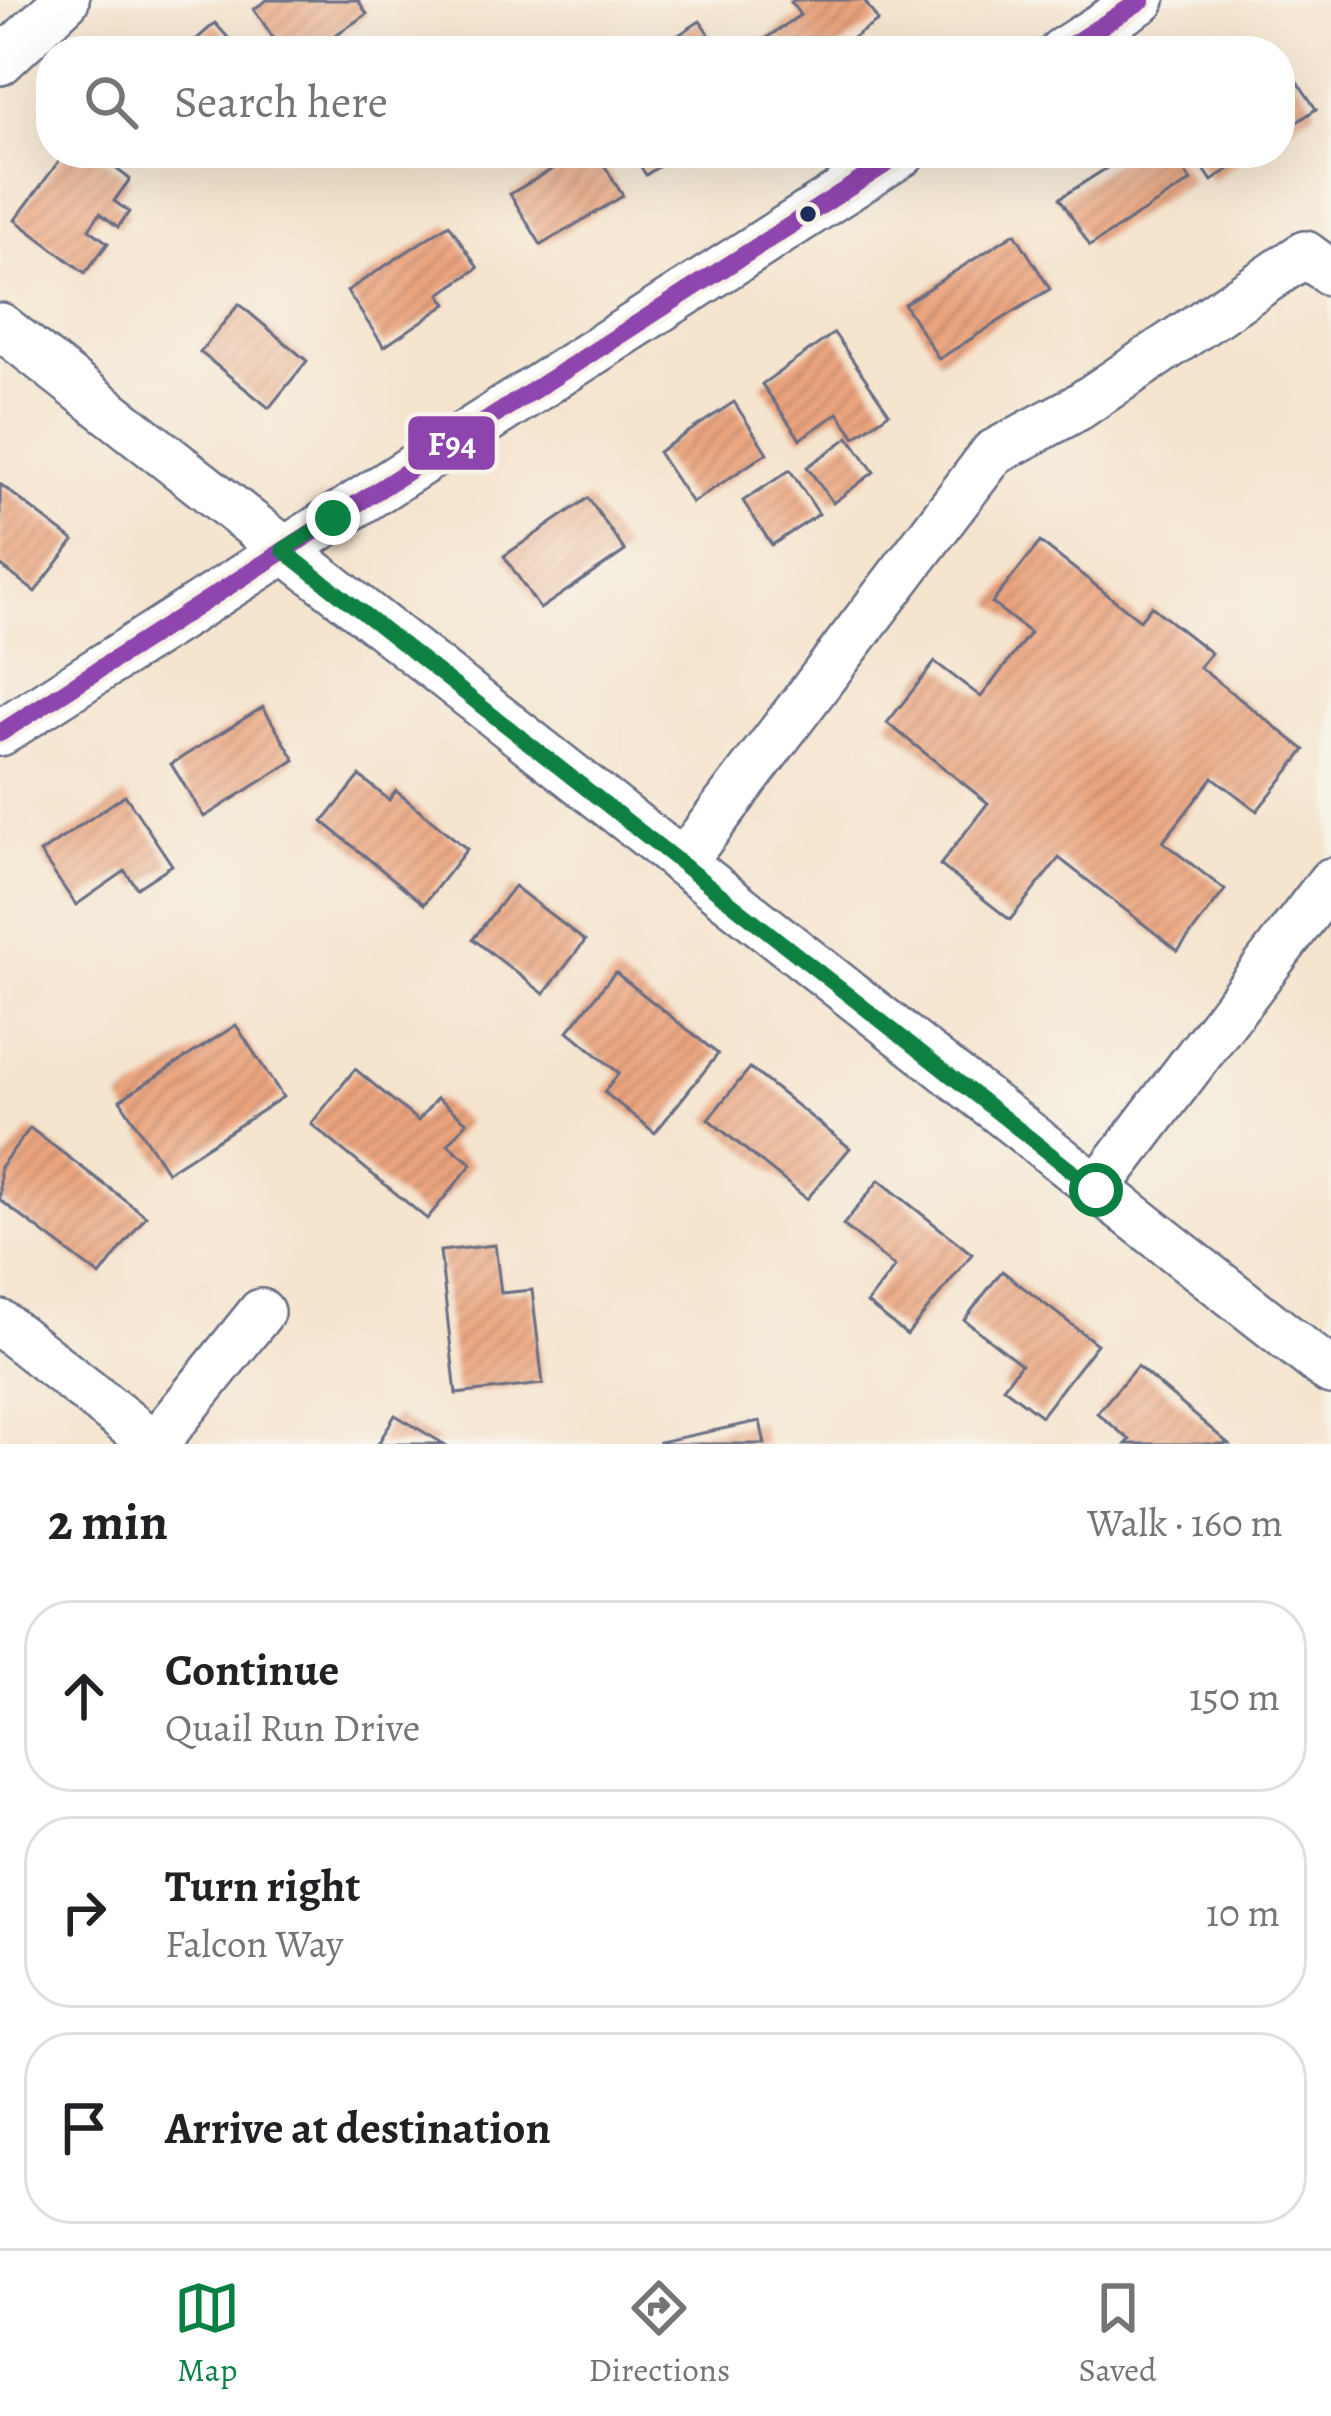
<!DOCTYPE html>
<html lang="en">
<head>
<meta charset="utf-8">
<style>
  :root { --surface:#fff; --page:#f2f2f2; --text:#202124; --muted:#757577; --line:#e0e0e0; --accent:#0b8043 }
  body { margin:0; font-family:Alegreya,serif; background:var(--page); color:var(--text) }
  .stop { position:absolute; width:36px; height:36px; margin:-27px; border:9px solid #0b8043; border-radius:50%; background:#fff }
  .stop.end { background:#0b8043; border-color:#fff; box-shadow:0 3px 12px #0008 }
  .list { margin:0; padding:0; list-style:none }
  h2 { display:flex; justify-content:space-between; align-items:center; height:156px; margin:0; padding:0 48px; font-size:51px }
  h2 small { font-size:39px; font-weight:400; color:var(--muted) }
  .list li { display:grid; grid-template-columns:78px 1fr auto; gap:36px; align-items:center; box-sizing:border-box; height:192px; margin:0 24px 24px; padding:0 24px; border:3px solid var(--line); border-radius:48px }
  .list b { display:block; font-size:45px; white-space:nowrap }
  .list p { margin:0; font-size:39px; white-space:nowrap; color:var(--muted) }
  .list em { font-size:39px; font-style:normal; color:var(--muted) }
  .icon { flex:none; width:66px; height:66px; fill:none; stroke:currentColor; stroke-width:2; stroke-linecap:round; stroke-linejoin:round }
  .map { position:relative; flex:none; width:1331px; height:1444px; overflow:hidden }
  .search { position:absolute; background:var(--surface); box-shadow:0 12px 48px #0002; left:36px; right:36px; top:36px; height:132px; display:flex; align-items:center; gap:30px; box-sizing:border-box; padding:0 42px; border-radius:48px; color:var(--muted); font-size:45px }
  .sheet { height:804px; background:var(--surface) }
  nav { display:flex; justify-content:space-around; align-items:center; box-sizing:border-box; height:168px; border-top:3px solid var(--line); background:var(--surface); font-size:33px; color:var(--muted) }
  nav a { display:grid; justify-items:center; gap:6px }
  nav .on { color:var(--accent) }
  .map>svg:first-child { display:block }
  .building { fill:url(#building-hatch) }
  .lines { fill:none; stroke-linecap:round; stroke-linejoin:round }
  .minor-casing { stroke:#676e85; stroke-width:50 }
  .minor { stroke:#fff; stroke-width:45 }
  .bus-1-casing { stroke:#f7f3e8; stroke-width:27 }
  .bus-1 { stroke:#8e44ad; stroke-width:18 }
  .route { stroke:#0b8043; stroke-width:15 }
  .bus-dot { fill:#1b2f5e; stroke:#f7f3e8; stroke-width:4.5 }
  .line-badge { stroke:#f7f3e8; stroke-width:4.5 }
  .badge-label { font-size:33px; text-anchor:middle; font-weight:bold; fill:#fff }
</style>
</head>
<body>
<div class="map">
<svg width="1331" height="1444" viewBox="0 0 1331 1444">
  <defs>
    <pattern id="building-hatch" width="6" height="6" patternUnits="userSpaceOnUse" patternTransform="scale(3)"><rect width="6" height="6" fill="#eca47d"/><path d="M-1 1l2-2M0 6l6-6M5 7l2-2" fill="none" stroke="#be866a"/></pattern>
  </defs>
  <rect width="100%" height="100%" fill="#f7f3e8"/>
  <filter id="ink" filterUnits="userSpaceOnUse"><feTurbulence type="fractalNoise" baseFrequency=".00833" numOctaves="2"/><feDisplacementMap in="SourceGraphic" scale="24" xChannelSelector="R" yChannelSelector="G"/><feConvolveMatrix kernelMatrix="1 2 1 2 8 2 1 2 1" color-interpolation-filters="sRGB"/></filter>
  <filter id="wash" filterUnits="userSpaceOnUse"><feTurbulence type="fractalNoise" baseFrequency=".004" numOctaves="4" result="noise"/><feDisplacementMap in="SourceGraphic" scale="48" xChannelSelector="R" yChannelSelector="G"/><feGaussianBlur stdDeviation="2.7" result="paint"/><feColorMatrix in="noise" values="0 0 0 0 0 0 0 0 0 0 0 0 0 0 0 0 0 1.4 0 .05"/><feComposite in="paint" operator="in"/></filter>
  <g filter="url(#wash)">
    <rect width="100%" height="100%" fill="#f5e4ce"/>
    <g id="blocks">
      <g class="building">
        <polygon points="267,0 358,0 367,14 311,51 282,51 254,9"/>
        <polygon points="795,0 864,0 878,21 833,51 769,51 762,41 800,15 791,2"/>
        <polygon points="700,21 720,51 654,51"/>
        <polygon points="215,23 240,51 183,51"/>
        <polygon points="1280,56 1316,109 1280,134"/>
        <polygon points="65,153 95,153 130,179 114,201 129,212 118,227 100,213 89,229 108,243 85,273 15,220"/>
        <polygon points="580,153 597,153 623,196 541,245 510,194"/>
        <polygon points="632,153 679,153 646,175"/>
        <polygon points="1130,153 1173,153 1191,181 1090,246 1060,198"/>
        <polygon points="1193,153 1252,153 1212,181"/>
        <polygon points="449,224 478,268 440,294 447,304 384,347 347,291"/>
        <polygon points="1015,233 1050,289 939,359 904,304"/>
        <polygon points="239,304 307,361 269,408 200,352"/>
        <polygon points="834,333 889,413 855,437 838,413 800,439 762,384"/>
        <polygon points="734,402 767,453 692,503 658,452"/>
        <polygon points="849,437 874,472 833,503 807,467"/>
        <polygon points="790,470 819,514 772,545 743,501"/>
        <polygon points="0,484 74,541 35,592 0,565"/>
        <polygon points="588,498 625,551 540,609 504,556"/>
        <polygon points="1040,542 1140,620 1151,606 1211,653 1199,667 1305,750 1257,811 1213,777 1163,842 1225,890 1178,951 1059,858 1010,920 940,865 988,803 887,723 935,662 981,697 1030,633 992,603"/>
        <polygon points="263,707 295,760 204,817 171,764"/>
        <polygon points="360,776 389,800 396,791 467,849 424,904 323,822"/>
        <polygon points="125,795 172,865 137,888 125,871 76,905 40,853"/>
        <polygon points="514,886 585,941 544,994 473,939"/>
        <polygon points="615,972 718,1054 655,1133 604,1092 619,1073 568,1031"/>
        <polygon points="236,1025 283,1097 167,1172 120,1100"/>
        <polygon points="750,1068 850,1148 807,1199 708,1119"/>
        <polygon points="355,1069 418,1121 437,1098 467,1122 448,1145 472,1164 427,1219 311,1124"/>
        <polygon points="30,1128 146,1216 100,1276 0,1200 0,1167"/>
        <polygon points="879,1180 972,1254 907,1335 867,1303 895,1267 843,1225"/>
        <polygon points="495,1245 501,1293 532,1290 543,1384 456,1394 440,1251"/>
        <polygon points="1002,1271 1097,1344 1041,1416 1003,1387 1021,1364 964,1320"/>
        <polygon points="1137,1366 1229,1444 1126,1444 1130,1440 1097,1413"/>
        <polygon points="395,1415 444,1444 378,1444"/>
        <polygon points="760,1421 765,1444 660,1444 659,1442"/>
      </g>
    </g>
  </g>
  <g filter="url(#ink)">
    <use href="#blocks" fill-opacity="0" stroke="#676e85" stroke-width="3"/>
    <g class="lines">
      <defs>
        <g id="minor">
          <polyline points="1062,51 1142,0"/>
          <polyline points="0,62 66,0"/>
          <polyline points="0,326 1331,1372"/>
          <polyline points="0,733 903,153"/>
          <polyline points="682,863 993,453 1077,408 1305,254 1331,273"/>
          <polyline points="1096,1190 1331,881"/>
          <polyline points="0,1323 154,1444"/>
          <polyline points="155,1444 261,1312"/>
        </g>
      </defs>
      <use href="#minor" class="minor-casing"/>
      <use href="#minor" class="minor"/>
      <defs>
        <g id="bus-1">
          <polyline points="1062,51 1142,0"/>
          <polyline points="0,733 903,153"/>
        </g>
      </defs>
      <use href="#bus-1" class="bus-1-casing"/>
      <use href="#bus-1" class="bus-1"/>
    </g>
  </g>
  <g class="lines" filter="url(#ink)">
    <polyline class="route" points="333,518 283,550 1096,1190"/>
  </g>
  <circle class="bus-dot" cx="808" cy="214" r="10"/>
  <rect class="line-badge" x="406" y="414" width="91" height="58" rx="12" fill="#8e44ad"/>
  <g class="badge-label">
    <text x="452" y="455">F94</text>
  </g>
</svg>
<div class="stop" style="left:1096px;top:1190px"></div>
<div class="stop end" style="left:333px;top:518px"></div>
<div class="search"><svg class="icon" aria-label="search" viewBox="0 0 24 24"><circle cx="10" cy="10" r="6"/><path d="M15 15l6 6"/></svg>Search here</div>
</div>
<section class="sheet">
<h2>2 min<small>Walk · 160 m</small></h2>
<ul class="list">
<li><svg class="icon" aria-label="ahead" viewBox="0 0 24 24"><path d="M12 20V5M6 11l6-6 6 6"/></svg><div><b>Continue</b><p>Quail Run Drive</p></div><em>150 m</em></li>
<li><svg class="icon" aria-label="right" viewBox="0 0 24 24"><path d="M7 20v-9h11M14 6l5 5-5 5"/></svg><div><b>Turn right</b><p>Falcon Way</p></div><em>10 m</em></li>
<li><svg class="icon" aria-label="arrive" viewBox="0 0 24 24"><path d="M6 21V4h12l-3 4 3 4H6"/></svg><div><b>Arrive at destination</b></div></li>
</ul>
</section>
<nav>
<a class="on"><svg class="icon" aria-label="map" viewBox="0 0 24 24"><path d="M3 6l6-2 6 2 6-2v14l-6 2-6-2-6 2zM9 4v14M15 6v14"/></svg>Map</a>
<a><svg class="icon" aria-label="directions" viewBox="0 0 24 24"><path d="M12 3l9 9-9 9-9-9zM9 14v-3h6M13 9l2 2-2 2"/></svg>Directions</a>
<a><svg class="icon" aria-label="saved" viewBox="0 0 24 24"><path d="M7 4h10v16l-5-4-5 4z"/></svg>Saved</a>
</nav>
</body>
</html>
